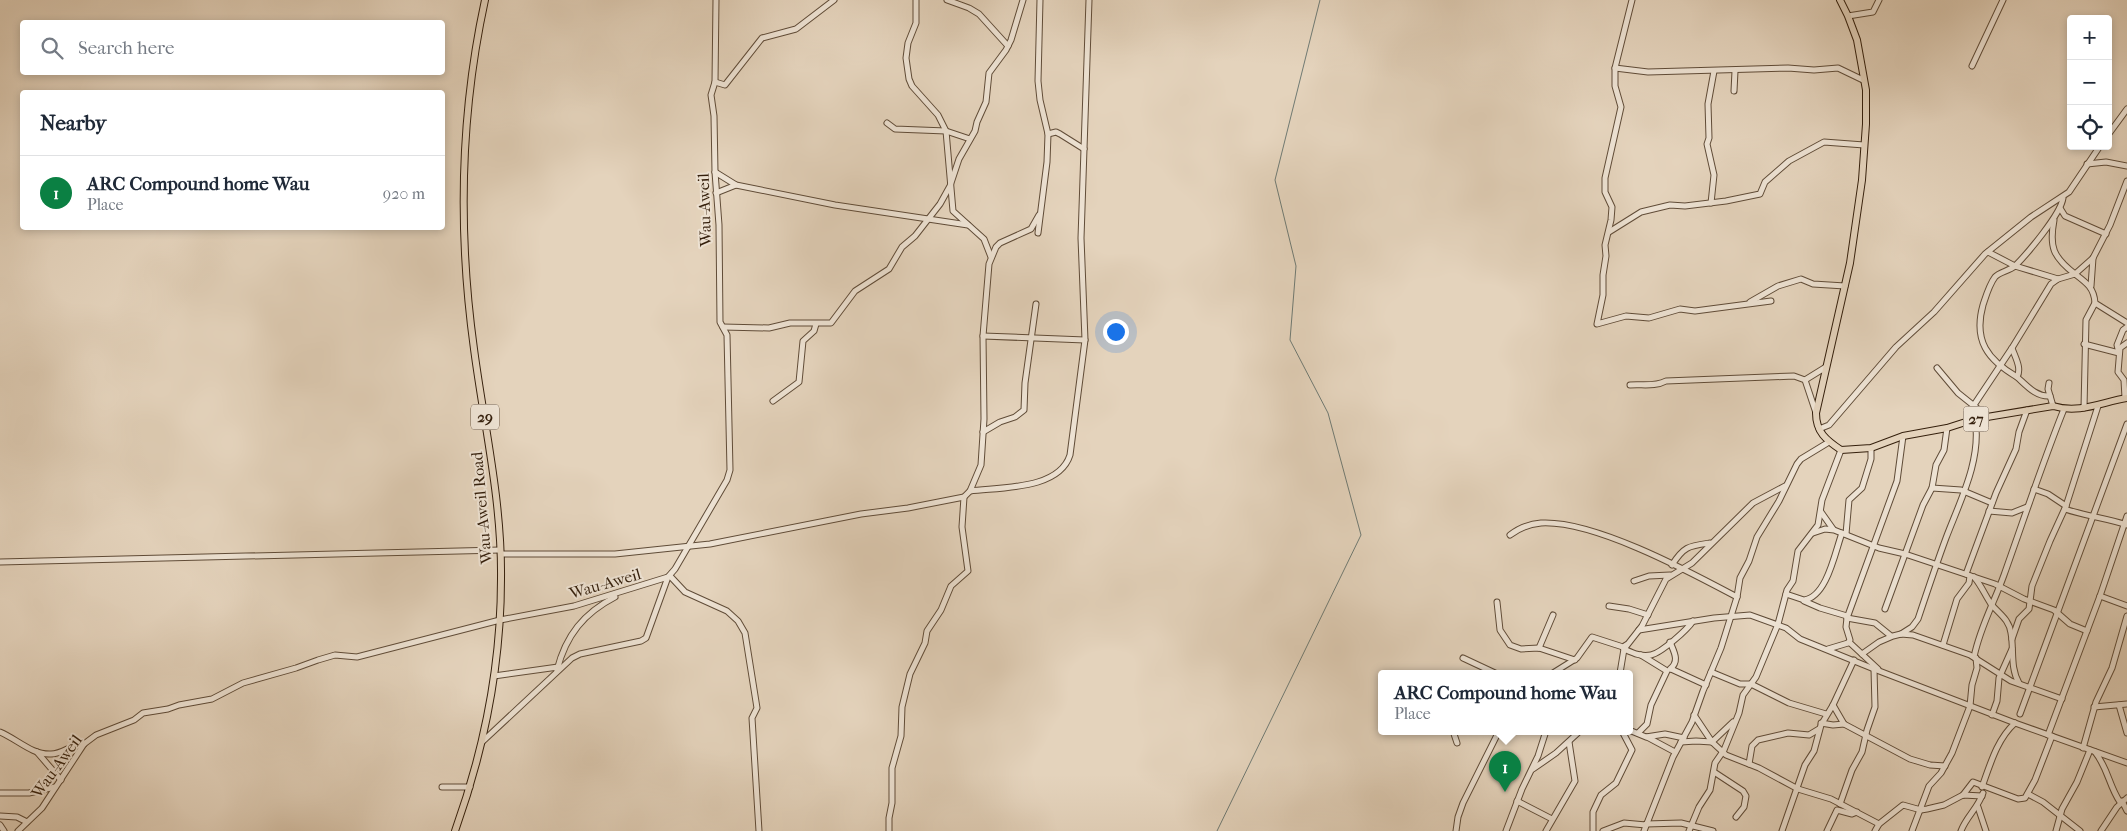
<!DOCTYPE html>
<html lang="en">
<head>
<meta charset="utf-8">
<style>
  :root { --surface:#fff; --page:#f2f2f3; --text:#1f2937; --muted:#747a83; --line:#e0e1e3; --accent:#0b8043 }
  body { margin:0; font-family:"IM FELL French Canon",serif; background:var(--page); color:var(--text) }
  .controls { position:absolute; right:15px; top:15px; display:grid; overflow:hidden; border-radius:5px; box-shadow:0 2px 8px #0003 }
  .controls button { width:45px; height:45px; display:grid; place-items:center; padding:0; border:0; border-bottom:1px solid var(--line); background:var(--surface); color:var(--text); font:25px sans-serif }
  .you { position:absolute; left:1115px; top:331px; width:18px; height:18px; margin:-12px; border:4px solid #fff; border-radius:50%; background:#1a73e8; box-shadow:0 0 0 8px #1a73e833 }
  .badge { display:grid; place-items:center; width:32px; height:32px; border-radius:50%; background:var(--accent); color:#fff; font-size:16px; font-weight:700 }
  .pin { position:absolute; translate:-50% -41px; filter:drop-shadow(0 1px 2px #0008) }
  .pin::after { content:''; position:absolute; top:26px; width:18px; height:15px; background:inherit; clip-path:polygon(0 0,100% 0,50% 100%) }
  .popup { position:absolute; left:1378px; top:670px; width:255px; height:65px; box-sizing:border-box; display:grid; place-content:center; border-radius:5px; background:var(--surface); filter:drop-shadow(0 1px 4px #0005); font-size:16px; white-space:nowrap; color:var(--muted) }
  .popup b { font-size:19px; color:var(--text) }
  .popup::after { content:''; position:absolute; left:50%; top:100%; margin-left:-10px; border:10px solid transparent; border-top-color:var(--surface) }
  .list { margin:0; padding:0; list-style:none }
  h2 { display:flex; justify-content:space-between; align-items:center; height:65px; margin:0; padding:0 20px; font-size:21px }
  h2 small { font-size:16px; font-weight:400; color:var(--muted) }
  .list li { display:grid; grid-template-columns:32px 1fr auto; gap:15px; align-items:center; box-sizing:border-box; height:75px; padding:0 20px; border-top:1px solid var(--line) }
  .list b { display:block; font-size:19px; white-space:nowrap }
  .list p { margin:0; font-size:16px; white-space:nowrap; color:var(--muted) }
  .list em { font-size:16px; font-style:normal; color:var(--muted) }
  .icon { flex:none; width:28px; height:28px; fill:none; stroke:currentColor; stroke-width:2; stroke-linecap:round; stroke-linejoin:round }
  .map { position:relative; flex:none; width:2127px; height:831px; overflow:hidden }
  .search { position:absolute; background:var(--surface); box-shadow:0 2px 8px #0003; left:20px; top:20px; width:425px; height:55px; display:flex; align-items:center; gap:12px; box-sizing:border-box; padding:0 18px; border-radius:5px; color:var(--muted); font-size:19px }
  .panel { position:absolute; background:var(--surface); box-shadow:0 2px 8px #0003; left:20px; top:90px; width:425px; height:140px; border-radius:5px }
  .map>svg:first-child { display:block }
  .lines { fill:none; stroke-linecap:round; stroke-linejoin:round }
  .stream { stroke:#6f7a73; stroke-width:1 }
  .minor-casing { stroke:#604c38; stroke-width:7 }
  .major-casing { stroke:#341f0c; stroke-width:8 }
  .minor { stroke:#ede2d3; stroke-width:5 }
  .major { stroke:#e4d3bc; stroke-width:6 }
  .labels { text-anchor:middle; stroke-width:4; stroke-linejoin:round; paint-order:stroke }
  .shield { fill:#ede2d3; stroke:#6c5a48; stroke-width:1 }
  .shield-label { font-size:15px; font-weight:bold; fill:#341f0c }
  .street-label { font-size:16px; fill:#341f0c; stroke:#ede2d3 }
</style>
</head>
<body>
<div class="map">
<svg width="2127" height="831" viewBox="0 0 2127 831">
  <rect width="100%" height="100%" fill="#e4d3bc"/>
  <filter id="stains"><feTurbulence type="fractalNoise" baseFrequency=".004" numOctaves="4"/><feColorMatrix values="0 0 0 0 .2 0 0 0 0 .09 0 0 0 0 .02 0 0 0 .5 -.17"/></filter>
  <radialGradient id="worn" r=".72"><stop offset=".6" stop-color="#630" stop-opacity="0"/><stop offset="1" stop-color="#630" stop-opacity=".3"/></radialGradient>
  <g class="lines">
    <polyline class="stream" points="1217,831 1361,535 1328,413 1290,340 1296,266 1275,180 1320,0"/>
    <defs>
      <g id="minor">
        <polyline points="916,0 916,23 908,43 906,58 909,79 912,86 938,115 946,131 953,211 984,239 991,257"/>
        <polyline points="947,0 969,8 979,14 1008,46"/>
        <polyline points="1632,0 1615,68 1615,86 1621,107 1605,178 1605,192 1612,207 1611,220 1605,245 1606,256 1603,275 1603,295 1597,324 1626,316 1649,318 1680,309 1695,311 1771,301"/>
        <polyline points="1848,16 1873,12 1879,0"/>
        <polyline points="1972,66 2003,0"/>
        <polyline points="1615,68 1648,72 1788,68 1814,70 1838,68 1863,80"/>
        <polyline points="715,82 725,85 762,38 796,29 834,0"/>
        <polyline points="1734,91 1735,71"/>
        <polyline points="887,123 895,129 946,131 970,139"/>
        <polyline points="1048,134 1056,132 1060,134 1084,149"/>
        <polyline points="2108,135 2127,109"/>
        <polyline points="2087,164 2106,162 2127,166"/>
        <polyline points="715,172 736,185 835,205 968,225"/>
        <polyline points="716,193 736,185"/>
        <polyline points="1711,203 1714,175 1707,144 1709,138 1708,104 1714,71"/>
        <polyline points="2060,208 2065,216 2106,234"/>
        <path d="M2054,220C2049,247 2053,257 2075,274L2093,258L2110,225L2127,181"/>
        <polyline points="1609,232 1641,212 1670,205 1685,206 1726,201 1760,194 1765,182 1789,161 1824,142 1864,145"/>
        <polyline points="1038,233 1047,162 1048,134 1040,100 1038,81 1040,0"/>
        <path d="M2058,279L2075,274C2087,283 2094,288 2095,303L2127,323"/>
        <polyline points="2091,286 2093,258"/>
        <polyline points="1750,302 1778,286 1801,279 1813,284 1845,286"/>
        <polyline points="723,327 769,328 790,323 831,323 855,291 889,269 902,247 915,236 940,204 950,186 959,159 975,131 977,122 986,102 989,73 1006,50 1011,40 1023,0"/>
        <polyline points="983,336 1085,340"/>
        <polyline points="2084,344 2119,353 2117,345 2123,330 2127,327"/>
        <path d="M2012,348C2015,357 2022,368 2017,377C2027,386 2036,397 2050,396"/>
        <polyline points="1937,368 1958,393 1988,417"/>
        <path d="M2017,377C1988,360 1973,341 1983,305C1986,296 1989,285 1995,277C1999,272 2009,271 2015,266C2027,254 2061,214 2063,198"/>
        <polyline points="1805,380 1826,367"/>
        <polyline points="2049,383 2048,389 2053,406"/>
        <path d="M1630,385C1642,384 1655,387 1666,381L1794,376L1805,380L1816,413"/>
        <polyline points="2125,398 2124,380 2118,372 2120,348 2127,343"/>
        <polyline points="773,401 799,382 803,341 814,331 816,324"/>
        <polyline points="1974,405 2012,348 2051,284 2058,279 2015,266 1988,252"/>
        <polyline points="2084,408 2086,320 2095,303"/>
        <polyline points="1819,429 1829,425 1896,347 1934,312 1985,254 2031,217 2069,192 2100,146"/>
        <polyline points="983,432 1000,422 1015,417 1024,410 1025,383 1036,304"/>
        <polyline points="1932,488 1961,490 1992,503"/>
        <polyline points="2034,489 2048,494 2066,506"/>
        <polyline points="970,491 981,465 984,419 983,336 989,264 996,247 1000,243 1031,229 1039,215"/>
        <path d="M2065,509C2085,516 2106,518 2127,525"/>
        <polyline points="1989,511 2012,513 2027,507"/>
        <polyline points="1821,512 1833,529"/>
        <polyline points="1813,533 1825,529 1834,530 1879,548 1905,554 1995,584 2024,599 2054,610 2070,624 2087,631"/>
        <polyline points="1846,534 1849,500 1862,488 1871,459 1871,448"/>
        <path d="M1510,535C1519,528 1530,524 1541,523C1594,520 1690,572 1737,597"/>
        <path d="M501,554H615L710,544L861,514L908,508L964,497L970,491C1001,487 1059,490 1070,455L1085,340L1081,238L1089,0"/>
        <polyline points="0,562 500,550"/>
        <path d="M1672,565C1684,546 1689,546 1710,543"/>
        <polyline points="1966,574 1996,493 2016,449 2019,432 2027,410"/>
        <polyline points="670,576 685,592 727,611 738,621 745,633 757,708 752,718 759,831"/>
        <path d="M1974,577C1981,585 1985,595 1991,604C1999,614 2009,619 2011,633C2014,649 2010,668 2019,683"/>
        <polyline points="1634,581 1649,576 1670,575"/>
        <path d="M1786,594L1804,600C1827,597 1835,552 1842,533"/>
        <polyline points="2100,596 2127,606"/>
        <polyline points="1804,601 1820,608 1847,616"/>
        <polyline points="1497,602 1500,630 1510,645 1521,649 1539,648 1575,660"/>
        <polyline points="1609,606 1629,609 1648,615"/>
        <polyline points="1885,609 1923,505 1932,488 1936,465 1944,450 1947,428"/>
        <polyline points="1847,618 1875,623 1891,636"/>
        <polyline points="1639,630 1714,618 1750,615 1786,628 1800,639 1874,669 2015,723 2127,763"/>
        <path d="M1901,634L1912,627L1918,619C1927,592 1936,565 1946,538C1960,501 1982,459 1975,419"/>
        <polyline points="2012,639 2019,619 2029,609 2032,586 2050,541 2066,506 2098,406"/>
        <polyline points="1849,642 1878,669"/>
        <polyline points="1943,645 1957,599 1969,583 1970,576"/>
        <polyline points="1539,648 1553,615"/>
        <path d="M1624,649C1633,653 1641,657 1651,655C1661,653 1687,630 1693,621"/>
        <polyline points="1828,649 1848,643 1850,640 1846,627 1847,618 1897,481 1903,436"/>
        <polyline points="1862,654 1879,642 1893,636 1901,634 1913,635 1970,655 2011,681 2062,699"/>
        <path d="M1974,657C1980,627 1994,603 2004,575C2024,519 2042,464 2064,409"/>
        <polyline points="1463,658 1495,673"/>
        <path d="M1670,669C1680,661 1674,652 1670,642"/>
        <polyline points="1671,669 1706,685"/>
        <path d="M557,670C566,635 584,613 615,597"/>
        <polyline points="1711,672 1740,684 1751,684 1789,703 1826,714"/>
        <polyline points="1553,673 1577,658 1592,637 1623,647 1626,645"/>
        <polyline points="1620,673 1624,649 1642,626 1666,579 1692,563 1753,503 1785,486"/>
        <polyline points="494,676 558,667"/>
        <polyline points="1833,705 1844,724 1910,759 1930,765 1945,766"/>
        <polyline points="2119,705 2127,733"/>
        <polyline points="2094,707 2127,704"/>
        <polyline points="2020,714 2127,424"/>
        <polyline points="1694,715 1712,742 1733,722"/>
        <polyline points="1992,715 1997,701 1999,678 2012,649"/>
        <polyline points="1821,723 1833,725 1844,724"/>
        <polyline points="1629,730 1646,737 1665,734 1684,738"/>
        <polyline points="1453,731 1457,743"/>
        <path d="M0,732C17,739 32,755 51,754C63,754 71,744 84,744"/>
        <polyline points="1638,733 1647,724 1651,705 1667,671 1641,655"/>
        <polyline points="2048,735 2100,596 2127,516"/>
        <polyline points="1647,737 1675,752"/>
        <polyline points="482,742 572,658 580,654 641,641 646,638 668,577"/>
        <polyline points="1681,742 1696,741 1712,742 1726,755 1759,768 1798,789 1831,799 1879,824"/>
        <polyline points="2083,748 2096,702 2112,668 2127,616"/>
        <polyline points="37,752 61,780"/>
        <path d="M2095,752C2108,768 2109,786 2120,802"/>
        <polyline points="1749,764 1752,746 1758,740 1788,733 1809,735 1819,729"/>
        <polyline points="1533,769 1556,753 1580,731"/>
        <polyline points="1714,772 1743,791 1746,796 1744,807 1736,817"/>
        <polyline points="442,787 470,787"/>
        <path d="M1982,787C1990,765 1997,739 2015,723"/>
        <polyline points="0,793 29,793 55,787"/>
        <polyline points="2028,794 2043,802 2080,831"/>
        <polyline points="1963,795 1973,782 2018,799 2025,798 2035,780 2052,736"/>
        <polyline points="1517,801 1552,819"/>
        <polyline points="2122,801 2127,811"/>
        <polyline points="1840,804 1852,770 1862,752 1867,730 1875,707 1874,669"/>
        <polyline points="1978,807 1986,831"/>
        <polyline points="0,816 17,817 27,822"/>
        <polyline points="1646,824 1681,823 1713,831"/>
        <polyline points="0,825 4,831"/>
        <polyline points="18,831 42,808 84,744 96,735 134,720 143,713 168,709 179,705 212,699 243,683 296,668 318,660 335,655 357,657 500,620 574,606 668,577 675,569 727,480 730,470 727,335 720,322 719,225 715,172 714,116 711,95 715,82 716,0"/>
        <polyline points="889,831 889,818 892,803 892,768 901,736 902,707 910,674 925,643 927,631 941,610 951,586 968,571 962,527 964,497"/>
        <polyline points="1456,831 1458,817 1463,803 1499,731"/>
        <polyline points="1506,831 1522,789 1538,756 1546,731"/>
        <polyline points="1546,831 1575,781 1569,742"/>
        <polyline points="1593,831 1593,812 1601,795 1616,783 1632,750 1622,731"/>
        <polyline points="1603,831 1624,823 1646,825"/>
        <polyline points="1644,831 1673,757 1692,722 1703,691 1721,648 1737,597 1740,578 1749,561 1757,537 1779,501 1797,464 1801,459 1829,442"/>
        <polyline points="1689,831 1699,807 1710,790 1715,763 1724,750 1739,713 1743,695 1756,677 1778,624 1787,590 1793,581 1798,551 1818,525 1822,500 1841,450"/>
        <polyline points="1782,831 1805,765 1814,751 1821,725 1833,705 1854,660"/>
        <polyline points="1827,831 1837,810 1852,814 1857,812"/>
        <polyline points="1875,831 1879,824 1903,805 1921,810 1927,809 1944,805 1963,795 1982,796"/>
        <polyline points="1912,831 1929,786 1941,773 1952,753 1970,706 1972,685 1977,668 1976,658"/>
        <path d="M1961,831C1966,817 1978,808 1983,793"/>
        <polyline points="2056,831 2062,809 2077,782 2090,750"/>
        <polyline points="2101,831 2117,807 2127,798"/>
      </g>
      <g id="major">
        <path d="M1840,0L1848,16L1857,40L1866,90V124L1862,180L1850,263L1816,413C1816,432 1826,440 1841,450L1871,448L1903,436L1947,428L1975,419L2053,406C2079,414 2102,402 2127,398"/>
        <path d="M455,831C484,750 501,666 501,579C502,501 484,425 474,349C458,233 460,115 485,0"/>
      </g>
    </defs>
    <use href="#minor" class="minor-casing"/>
    <use href="#major" class="major-casing"/>
    <use href="#minor" class="minor"/>
    <use href="#major" class="major"/>
  </g>
  <g class="labels">
    <g class="shield">
      <rect x="471" y="404.5" width="28" height="25" rx="4"/>
      <rect x="1963.5" y="406.5" width="25" height="25" rx="4"/>
    </g>
    <g class="shield-label">
      <text x="485" y="422">29</text>
      <text x="1976" y="424">27</text>
    </g>
    <g class="street-label">
      <text transform="translate(704 210) rotate(-92)" y="6">Wau-Aweil</text>
      <text transform="translate(481 508) rotate(-95)" y="6">Wau-Aweil Road</text>
      <text transform="translate(605 583) rotate(-16)" y="6">Wau-Aweil</text>
      <text transform="translate(56 766) rotate(-54)" y="6">Wau-Aweil</text>
    </g>
  </g>
  <rect width="100%" height="100%" filter="url(#stains)"/>
  <rect width="100%" height="100%" fill="url(#worn)"/>
</svg>
<div class="controls">
<button>+</button>
<button>−</button>
<button><svg class="icon" aria-label="locate" viewBox="0 0 24 24"><circle cx="12" cy="12" r="6"/><path d="M12 2v4M12 18v4M2 12h4M18 12h4"/></svg></button>
</div>
<div class="you"></div>
<div class="pin badge" style="left:1505px;top:792px">1</div>
<div class="popup"><b>ARC Compound home Wau</b>Place</div>
<div class="search"><svg class="icon" aria-label="search" viewBox="0 0 24 24"><circle cx="10" cy="10" r="6"/><path d="M15 15l6 6"/></svg>Search here</div>
<section class="panel">
<h2>Nearby<small></small></h2>
<ul class="list">
<li><span class="badge">1</span><div><b>ARC Compound home Wau</b><p>Place</p></div><em>920 m</em></li>
</ul>
</section>
</div>
</body>
</html>
